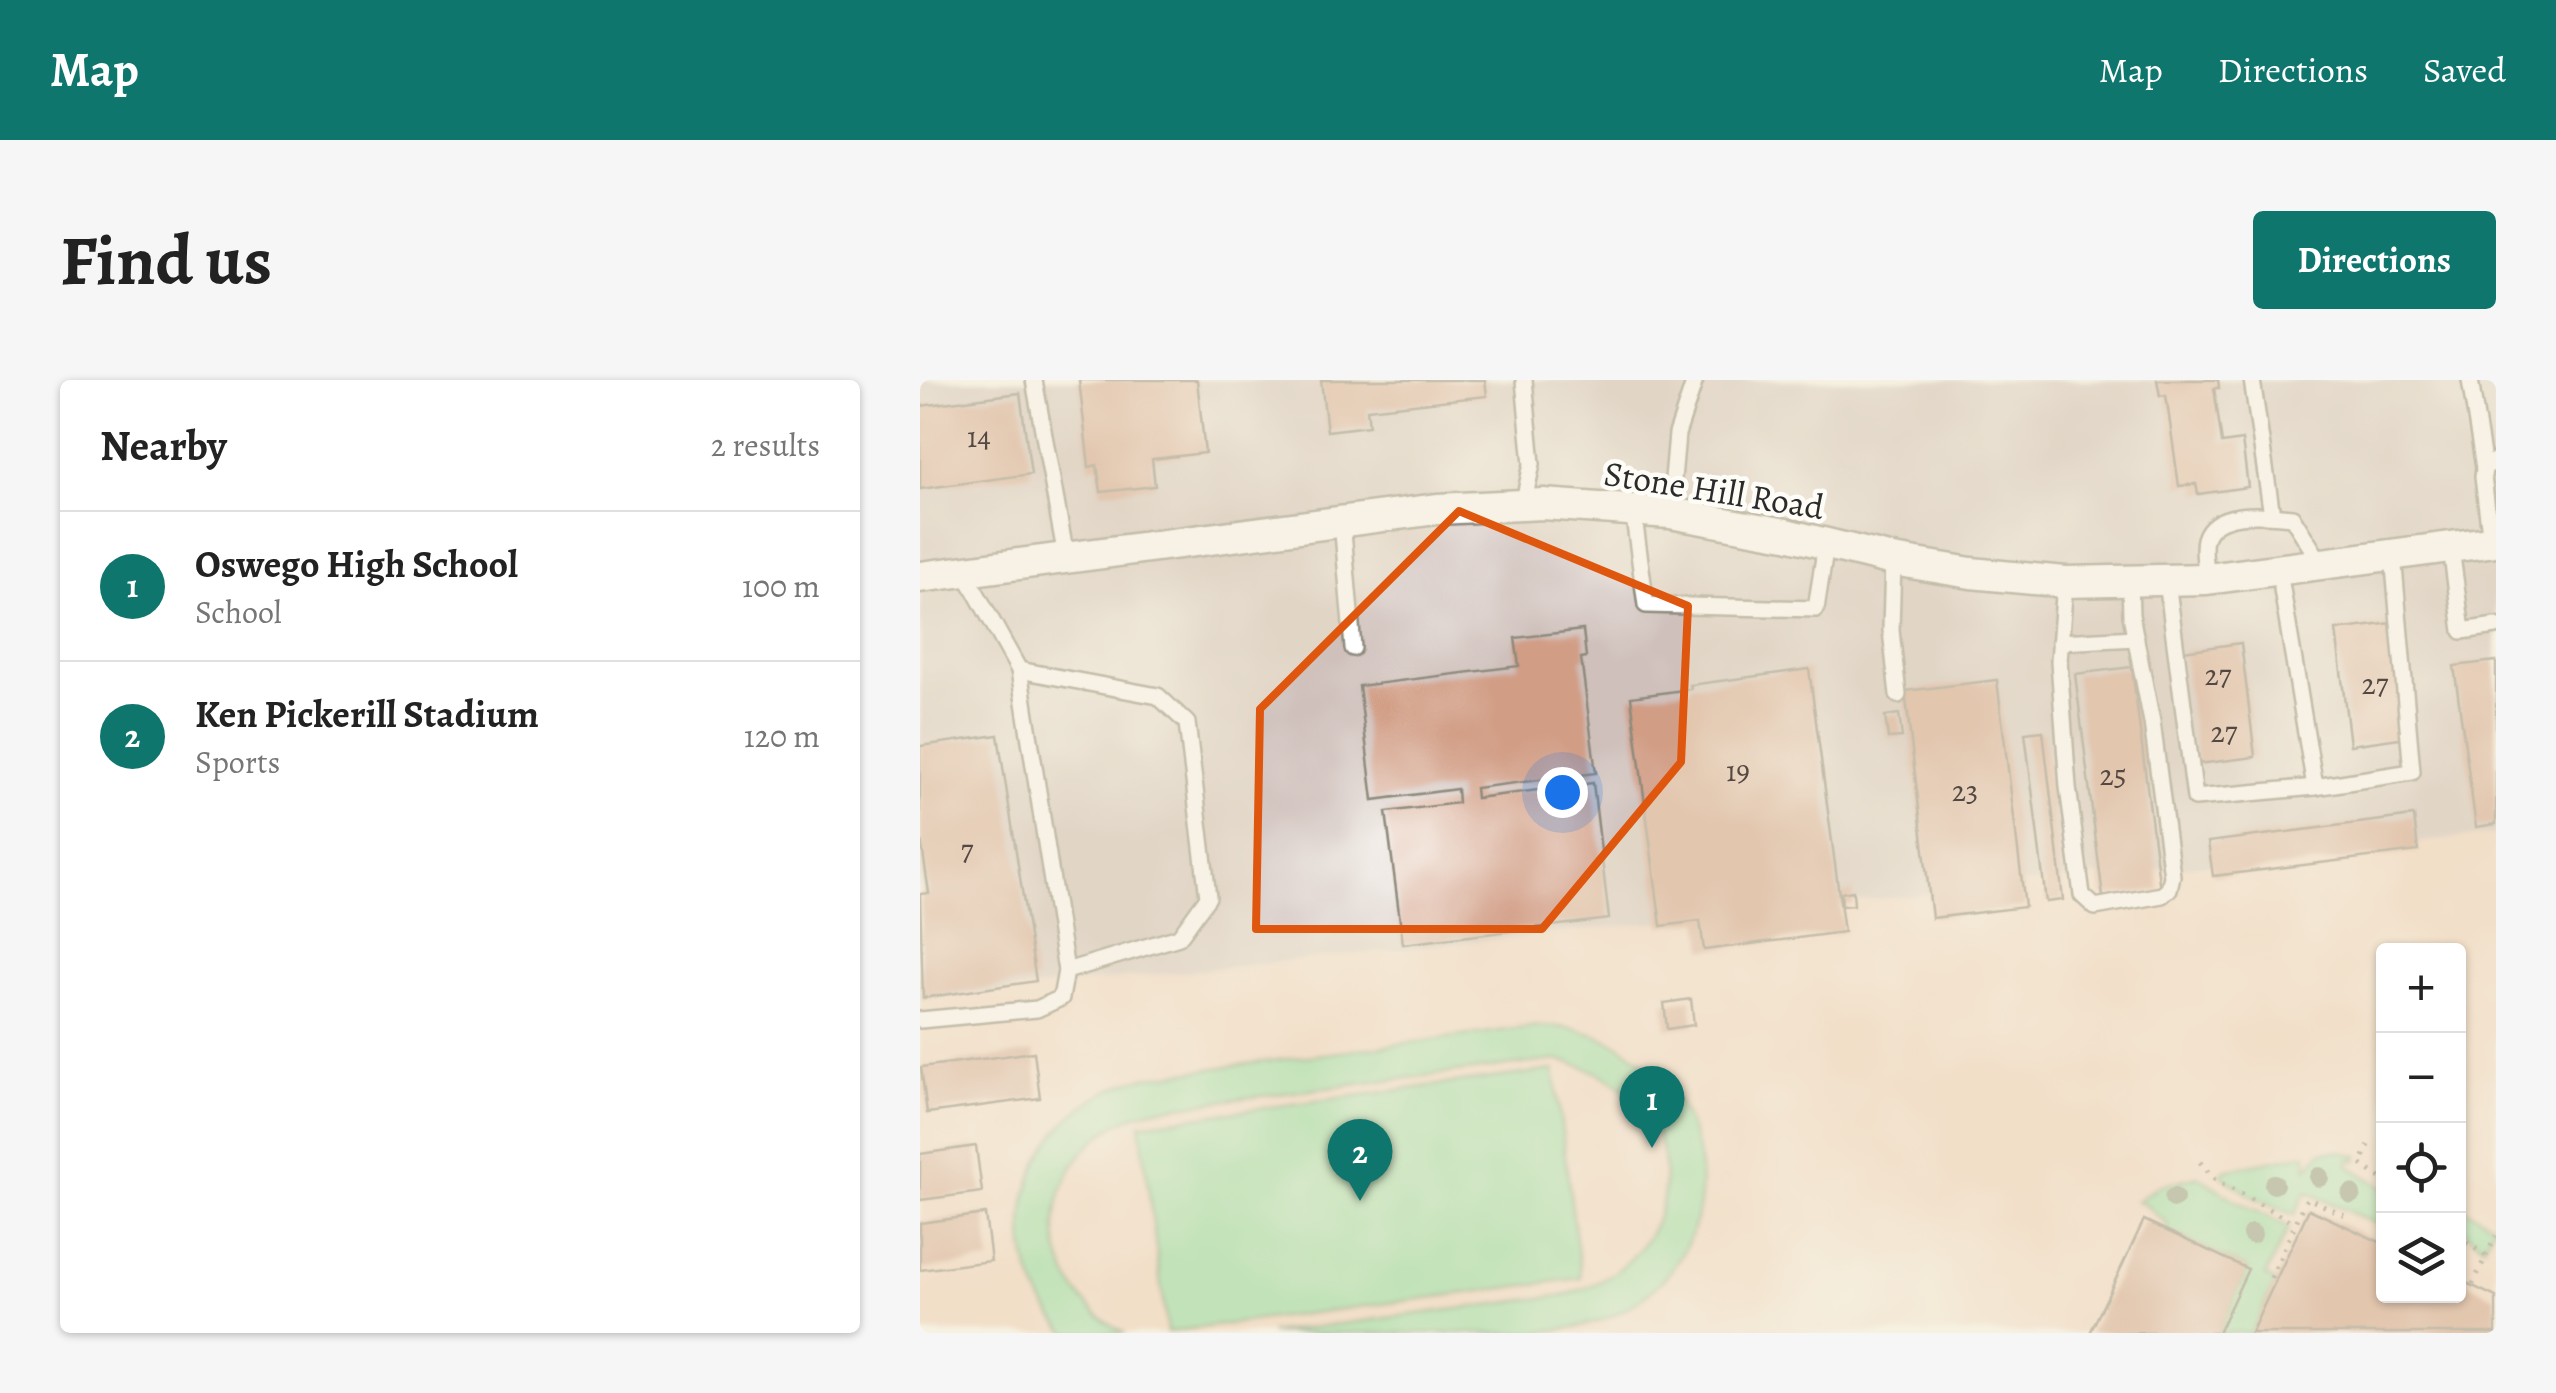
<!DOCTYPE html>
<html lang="en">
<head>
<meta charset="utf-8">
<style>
  :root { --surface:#fff; --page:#f6f6f6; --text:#222; --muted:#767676; --line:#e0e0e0; --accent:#0f766e }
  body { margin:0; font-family:Alegreya,serif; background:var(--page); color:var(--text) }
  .controls { position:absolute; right:30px; bottom:30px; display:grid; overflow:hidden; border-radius:10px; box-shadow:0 2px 8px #0004 }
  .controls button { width:90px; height:90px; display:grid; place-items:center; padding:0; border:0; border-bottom:2px solid var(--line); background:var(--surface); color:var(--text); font:50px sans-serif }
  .you { position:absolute; left:642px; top:412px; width:35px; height:35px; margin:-25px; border:8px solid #fff; border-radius:50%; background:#1a73e8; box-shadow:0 0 0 15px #1a73e833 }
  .badge { display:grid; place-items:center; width:65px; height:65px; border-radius:50%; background:var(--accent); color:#fff; font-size:32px; font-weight:700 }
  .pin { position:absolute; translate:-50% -82px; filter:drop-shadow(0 2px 5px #0008) }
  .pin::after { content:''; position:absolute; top:52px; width:35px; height:30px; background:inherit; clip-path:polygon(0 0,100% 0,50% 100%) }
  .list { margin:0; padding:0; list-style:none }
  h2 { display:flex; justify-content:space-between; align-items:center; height:130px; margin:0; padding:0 40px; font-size:42px }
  h2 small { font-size:32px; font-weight:400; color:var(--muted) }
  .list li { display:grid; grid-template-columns:65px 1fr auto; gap:30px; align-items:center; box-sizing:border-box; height:150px; padding:0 40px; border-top:2px solid var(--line) }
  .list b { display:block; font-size:38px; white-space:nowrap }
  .list p { margin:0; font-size:32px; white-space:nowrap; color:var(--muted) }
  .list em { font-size:32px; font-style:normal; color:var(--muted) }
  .icon { flex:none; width:55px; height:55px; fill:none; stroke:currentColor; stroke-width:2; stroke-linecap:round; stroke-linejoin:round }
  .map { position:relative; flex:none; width:1576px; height:953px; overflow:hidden; border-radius:10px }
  header { display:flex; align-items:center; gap:60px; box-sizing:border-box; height:140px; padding:0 50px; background:var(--accent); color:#fff }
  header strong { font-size:48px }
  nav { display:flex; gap:55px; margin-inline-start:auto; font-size:35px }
  .intro { display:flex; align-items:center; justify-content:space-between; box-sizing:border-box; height:240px; padding:0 60px }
  h1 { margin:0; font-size:70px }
  .button { padding:25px 45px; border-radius:10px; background:var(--accent); color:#fff; font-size:35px; font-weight:700 }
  main { display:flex; gap:60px; padding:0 60px }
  aside { flex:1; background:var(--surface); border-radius:10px; box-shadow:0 2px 8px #0004 }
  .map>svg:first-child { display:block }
  .built { fill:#f3d4bf; fill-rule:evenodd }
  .industrial { fill:#cfc0bb }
  .green { fill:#8bdd9e; stroke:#5b8464; stroke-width:2.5 }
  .building { fill:#d19d85 }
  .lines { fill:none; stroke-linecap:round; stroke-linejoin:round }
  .lane-casing { stroke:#8e8a7d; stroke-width:20 }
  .street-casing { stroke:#8e8a7d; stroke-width:35 }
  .path { stroke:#8e8a7d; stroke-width:5; stroke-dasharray:2.5 8; stroke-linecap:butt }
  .lane { stroke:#fff; stroke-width:15 }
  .street { stroke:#fff; stroke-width:30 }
  .tree { fill:#949d88 }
  .marked { fill:none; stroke:#df570e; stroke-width:8; stroke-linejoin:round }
  .labels { text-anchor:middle; stroke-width:9; stroke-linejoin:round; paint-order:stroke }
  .number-label { font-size:30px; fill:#544842 }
  .street-label { font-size:35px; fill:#2b2b2b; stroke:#fdfcf7 }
</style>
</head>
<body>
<header>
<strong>Map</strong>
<nav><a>Map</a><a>Directions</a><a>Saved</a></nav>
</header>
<div class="intro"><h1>Find us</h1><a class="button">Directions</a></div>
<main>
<aside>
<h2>Nearby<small>2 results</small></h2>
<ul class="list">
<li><span class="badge">1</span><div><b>Oswego High School</b><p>School</p></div><em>100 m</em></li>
<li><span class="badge">2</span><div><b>Ken Pickerill Stadium</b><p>Sports</p></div><em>120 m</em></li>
</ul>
</aside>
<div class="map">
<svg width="1576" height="953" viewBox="0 0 1576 953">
  <rect width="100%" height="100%" fill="#fdfcf7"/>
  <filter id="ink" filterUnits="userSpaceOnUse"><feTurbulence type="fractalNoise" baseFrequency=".01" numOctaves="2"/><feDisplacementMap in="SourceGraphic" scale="20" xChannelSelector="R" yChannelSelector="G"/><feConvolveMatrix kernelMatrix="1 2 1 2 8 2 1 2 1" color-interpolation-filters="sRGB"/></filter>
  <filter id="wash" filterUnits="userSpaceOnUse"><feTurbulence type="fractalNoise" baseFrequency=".0048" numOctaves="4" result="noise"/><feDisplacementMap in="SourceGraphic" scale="40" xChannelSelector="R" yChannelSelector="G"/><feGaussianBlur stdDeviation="2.25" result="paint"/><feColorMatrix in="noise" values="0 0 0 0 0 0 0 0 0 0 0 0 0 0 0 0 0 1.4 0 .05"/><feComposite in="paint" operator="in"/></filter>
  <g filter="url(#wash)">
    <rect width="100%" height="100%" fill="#f1e8cf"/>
    <path class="built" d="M1576,454V953H0V620ZM1464,571H1538V916H1464Z"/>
    <polygon class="industrial" points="0,0 1576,0 1576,454 0,620"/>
    <g class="green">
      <path d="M619,646C779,646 842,848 706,929C679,946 643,949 611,953H350L645,915C783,879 776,703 636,680L242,728C122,751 96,894 205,953H148C60,866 109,722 227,697Z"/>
      <polygon points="634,690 661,898 247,952 220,744"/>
      <polygon points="1418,771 1438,776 1436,781 1430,780 1428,785 1463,808 1463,847 1386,812 1374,835 1331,816 1302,795 1304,790 1386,774 1387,789 1401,772"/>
      <path d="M1278,796L1316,821L1369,847L1345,896L1355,902L1331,953H1298L1328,889L1248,851L1247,843C1236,837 1229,824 1217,821L1239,806Z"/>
      <polygon points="1539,826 1574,845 1564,866 1539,847"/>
    </g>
    <g id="blocks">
      <g class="building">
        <polygon points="159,0 277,0 285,73 232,79 235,106 181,112 177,85 169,87"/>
        <polygon points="401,0 565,0 567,16 447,29 449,46 407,51"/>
        <polygon points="1237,0 1298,0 1299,8 1294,8 1302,63 1322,60 1328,107 1278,114 1276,104 1259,106 1246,15 1240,16"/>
        <polygon points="100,13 111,94 0,109 0,26"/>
        <polygon points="1473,243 1487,357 1430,365 1416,250"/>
        <polygon points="663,250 666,277 661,278 676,393 555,408 556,418 673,403 689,539 483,564 466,432 538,423 537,409 453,420 439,306 599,286 595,258"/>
        <polygon points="1321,263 1335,377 1277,384 1263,271"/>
        <polygon points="1576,281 1576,444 1556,447 1534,286"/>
        <polygon points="1212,287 1240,510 1183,517 1155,294"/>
        <polygon points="889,289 924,552 784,570 780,541 741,546 711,317 771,309 770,305"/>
        <polygon points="1077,300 1105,527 1012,538 985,311"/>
        <polygon points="979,334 982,357 968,358 965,336"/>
        <polygon points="1123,351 1143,520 1126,522 1105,353"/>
        <polygon points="78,355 116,601 3,618 0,514 9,513 0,452 0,366"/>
        <polygon points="1494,436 1498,471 1293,496 1288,462"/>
        <polygon points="933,511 934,525 922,526 921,513"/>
        <polygon points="771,619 774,645 747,649 744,623"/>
        <polygon points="114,672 120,718 7,733 1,687"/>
        <polygon points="56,766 62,812 0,820 0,774"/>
        <polygon points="1389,829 1464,864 1464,916 1538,916 1538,899 1576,917 1576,953 1331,953"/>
        <polygon points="65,834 71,881 0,890 0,843"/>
        <polygon points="1224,840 1328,889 1298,953 1170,953"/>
      </g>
    </g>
  </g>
  <g filter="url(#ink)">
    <use href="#blocks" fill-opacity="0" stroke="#8e8a7d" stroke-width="2.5"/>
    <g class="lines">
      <defs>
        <g id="lane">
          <polyline points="114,0 146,177"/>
          <polyline points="1332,0 1352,135"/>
          <polyline points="1550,0 1564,88"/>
          <polyline points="603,125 612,84 604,0"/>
          <polyline points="713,130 726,225 896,229 906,164"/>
          <polyline points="750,133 757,54 775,0"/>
          <polyline points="422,141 433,268"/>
          <polyline points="1571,162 1563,97 1564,88 1576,80"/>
          <polyline points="1531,168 1542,251 1576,246"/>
          <polyline points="973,180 971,250 978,315"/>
          <polyline points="1359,191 1395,407 1492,392 1473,175"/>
          <path d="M1287,199C1286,187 1282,171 1285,159C1294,128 1347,135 1372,137L1402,185"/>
          <polyline points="1247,201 1275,418 1395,407"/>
          <polyline points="1145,202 1139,281 1148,407 1162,515 1175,527 1242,515 1249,509 1252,496 1232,342 1211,235 1210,202"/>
          <polyline points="1140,262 1216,258"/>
          <polyline points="99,290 238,316 267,343 288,517 259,557 146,591"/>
          <polyline points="0,640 117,629 141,618 146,591 99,290 44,191"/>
        </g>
        <polyline id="street" points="0,197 517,129 623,124 750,133 866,154 973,180 1051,193 1145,202 1287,199 1576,161"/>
      </defs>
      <use href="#lane" class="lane-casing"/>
      <use href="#street" class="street-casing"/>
      <g class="path">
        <polyline points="1449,765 1441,784 1464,801"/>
        <polyline points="1280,782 1295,800 1376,844"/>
        <polyline points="1538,856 1566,876 1553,904"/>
        <polyline points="1566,876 1576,856"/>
        <polyline points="1351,898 1387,818 1431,838"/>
      </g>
      <use href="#lane" class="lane"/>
      <use href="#street" class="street"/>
    </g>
    <g class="tree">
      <circle cx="1399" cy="797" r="10"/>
      <circle cx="1354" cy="804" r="10"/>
      <circle cx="1431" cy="814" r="10"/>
      <circle cx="1254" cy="818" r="10"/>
      <circle cx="1332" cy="854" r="10"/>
    </g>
  </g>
  <path d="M0 0H1576V953H0ZM539,131L768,226L761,382L622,549H336L340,329Z" fill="#f1e8cf" fill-opacity=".55" fill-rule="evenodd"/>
  <path class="marked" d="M539,131L768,226L761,382L622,549H336L340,329Z"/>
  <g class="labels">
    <g class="number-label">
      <text x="59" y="67">14</text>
      <text x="1298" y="305">27</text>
      <text x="1455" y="314">27</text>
      <text x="1304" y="362">27</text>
      <text x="818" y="401">19</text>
      <text x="1193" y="405">25</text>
      <text x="1045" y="421">23</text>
      <text x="47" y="480">7</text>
    </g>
    <g class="street-label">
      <text transform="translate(794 110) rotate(9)" y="12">Stone Hill Road</text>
    </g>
  </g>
</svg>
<div class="controls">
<button>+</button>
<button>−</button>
<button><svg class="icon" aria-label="locate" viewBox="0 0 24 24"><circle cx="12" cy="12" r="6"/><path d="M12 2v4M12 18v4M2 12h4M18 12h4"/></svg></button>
<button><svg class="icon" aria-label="layers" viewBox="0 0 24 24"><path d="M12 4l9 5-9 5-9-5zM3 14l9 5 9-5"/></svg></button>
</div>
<div class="you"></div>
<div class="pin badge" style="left:732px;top:768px">1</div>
<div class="pin badge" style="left:440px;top:821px">2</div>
</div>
</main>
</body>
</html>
